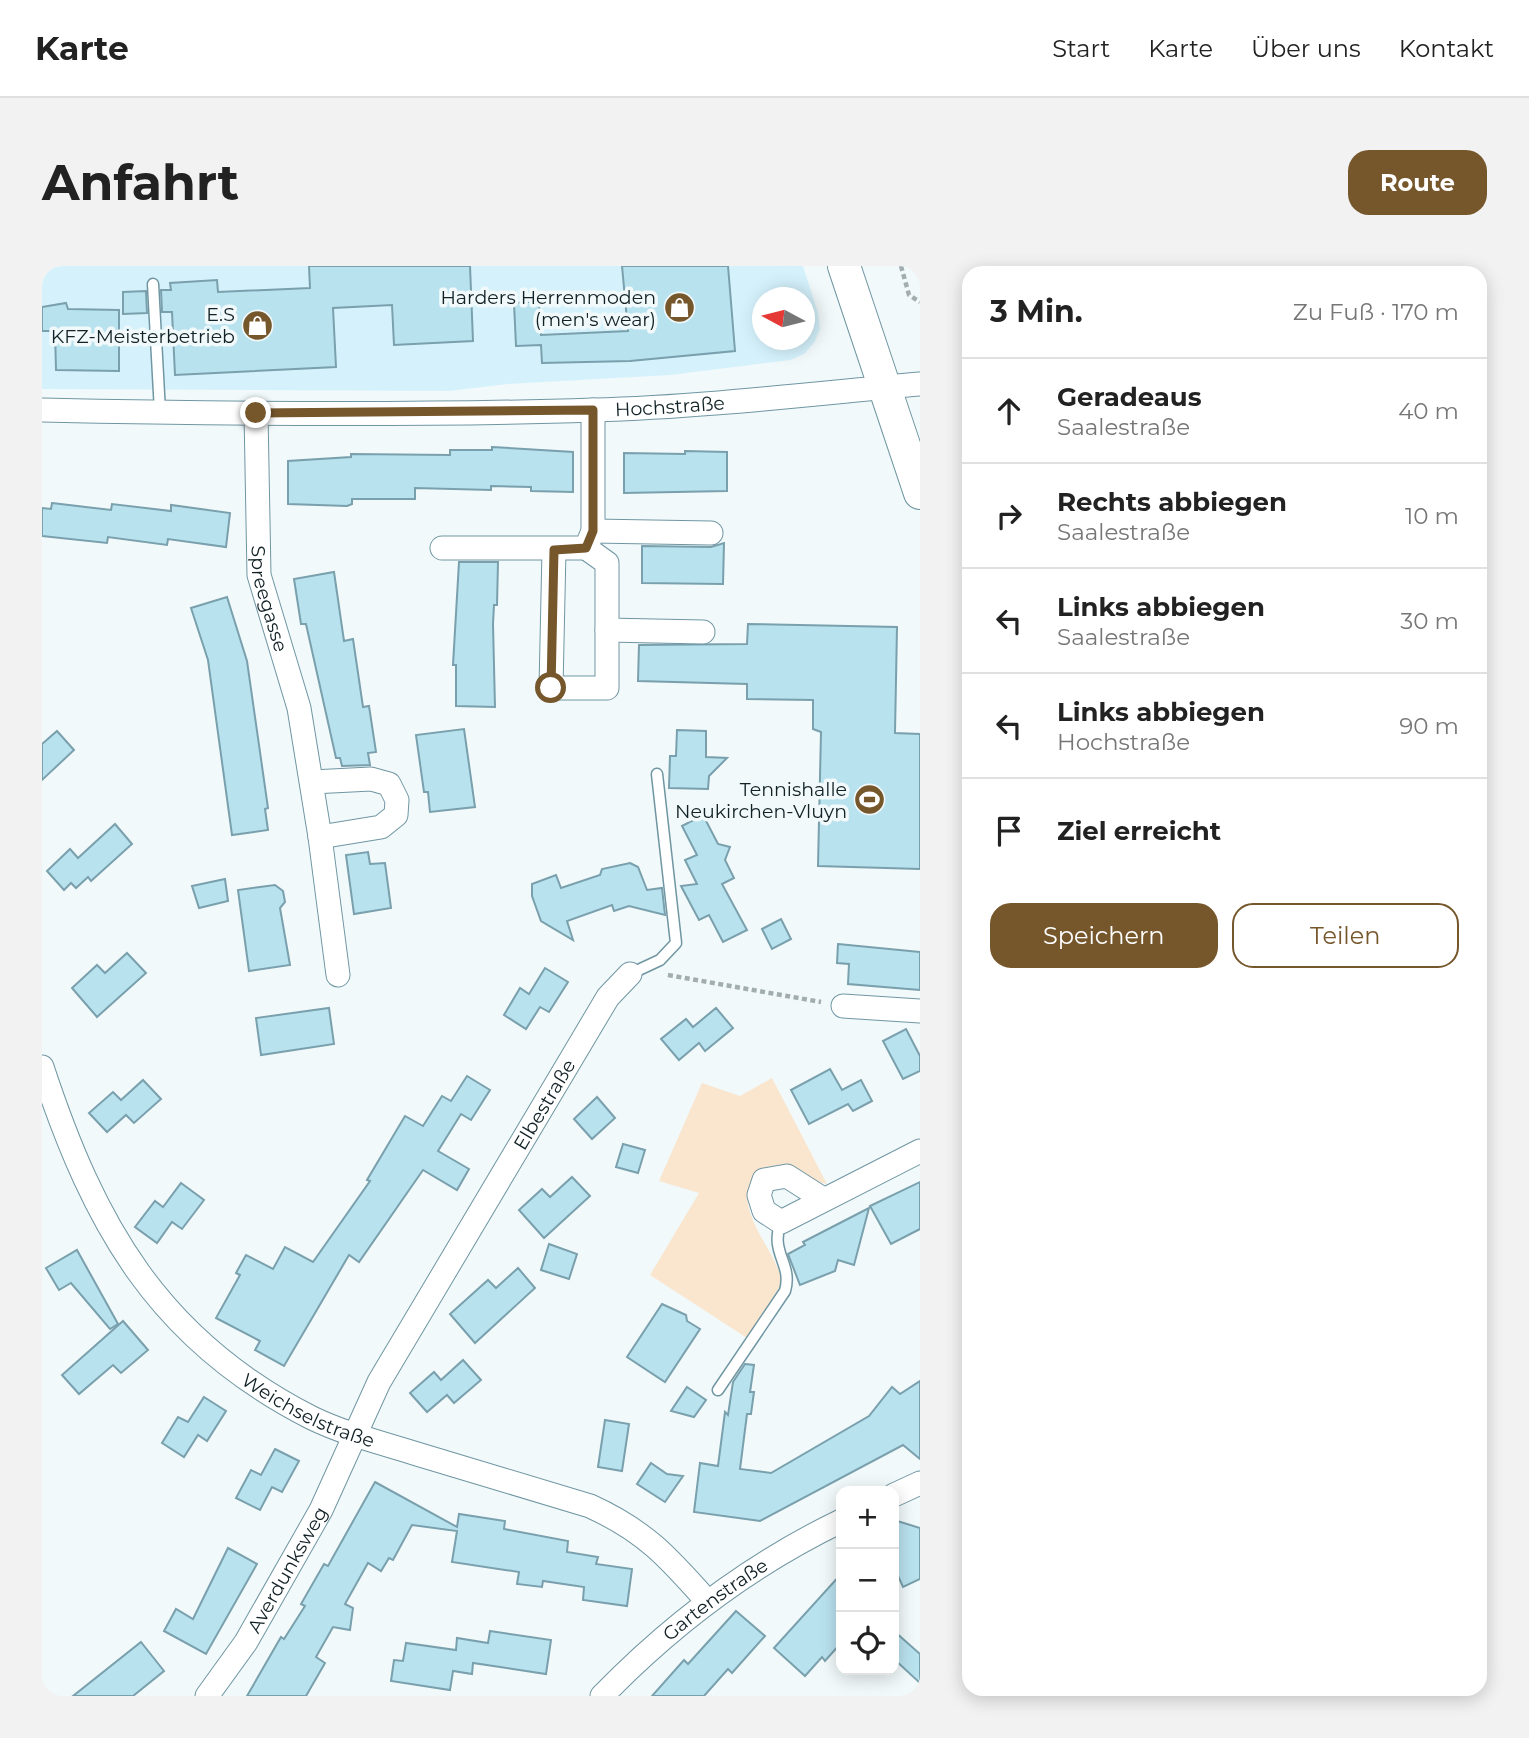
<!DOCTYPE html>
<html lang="de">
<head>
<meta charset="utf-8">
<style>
  :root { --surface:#fff; --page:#f2f2f2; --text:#222; --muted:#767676; --line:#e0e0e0; --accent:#76572c }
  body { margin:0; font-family:Montserrat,sans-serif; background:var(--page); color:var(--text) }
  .controls { position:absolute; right:21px; bottom:21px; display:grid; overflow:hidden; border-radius:14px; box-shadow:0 4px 18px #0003 }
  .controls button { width:63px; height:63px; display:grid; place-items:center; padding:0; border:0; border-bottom:2px solid var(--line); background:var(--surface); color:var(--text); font:35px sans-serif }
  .compass { position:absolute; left:710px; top:21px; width:63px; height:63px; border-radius:50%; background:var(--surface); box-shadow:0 4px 18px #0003; rotate:277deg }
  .stop { position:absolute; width:21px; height:21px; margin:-16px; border:5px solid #76572c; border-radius:50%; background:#fff }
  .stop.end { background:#76572c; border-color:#fff; box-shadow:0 2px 7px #0008 }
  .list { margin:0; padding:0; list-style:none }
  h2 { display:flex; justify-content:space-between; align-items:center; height:91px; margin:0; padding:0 28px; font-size:30px }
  h2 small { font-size:23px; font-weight:400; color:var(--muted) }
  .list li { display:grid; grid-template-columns:46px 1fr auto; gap:21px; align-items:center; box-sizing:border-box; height:105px; padding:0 28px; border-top:2px solid var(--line) }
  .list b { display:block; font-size:26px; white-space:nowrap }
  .list p { margin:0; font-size:23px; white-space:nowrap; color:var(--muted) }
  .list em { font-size:23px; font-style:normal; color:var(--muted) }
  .actions { display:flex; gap:14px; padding:21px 28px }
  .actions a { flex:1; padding:16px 0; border:2px solid var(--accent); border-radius:21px; text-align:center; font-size:24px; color:var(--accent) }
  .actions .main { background:var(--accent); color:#fff }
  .icon { flex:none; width:38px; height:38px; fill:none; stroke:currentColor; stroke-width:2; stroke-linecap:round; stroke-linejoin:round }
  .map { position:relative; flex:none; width:878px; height:1430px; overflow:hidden; border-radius:21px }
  header { display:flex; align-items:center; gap:42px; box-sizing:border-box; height:98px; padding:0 35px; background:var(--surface); border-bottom:2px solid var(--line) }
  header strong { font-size:33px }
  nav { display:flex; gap:38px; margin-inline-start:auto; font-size:24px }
  .intro { display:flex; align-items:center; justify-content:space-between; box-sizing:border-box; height:168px; padding:0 42px }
  h1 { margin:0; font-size:49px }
  .button { padding:18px 32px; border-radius:21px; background:var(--accent); color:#fff; font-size:24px; font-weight:700 }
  main { display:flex; gap:42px; padding:0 42px }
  aside { flex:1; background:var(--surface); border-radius:21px; box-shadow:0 4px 18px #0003 }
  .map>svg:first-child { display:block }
  .built { fill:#d5f2fc; fill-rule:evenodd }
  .green { fill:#fae6ce }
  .building { fill:#b9e2ef; stroke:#79a0ac; stroke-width:2 }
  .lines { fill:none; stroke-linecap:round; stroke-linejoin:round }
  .lane-casing { stroke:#7096a2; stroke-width:13 }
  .street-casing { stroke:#7096a2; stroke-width:25 }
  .secondary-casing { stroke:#7096a2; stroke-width:34 }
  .path { stroke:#a2adb0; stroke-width:4.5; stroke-dasharray:5 3.5; stroke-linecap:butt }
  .lane { stroke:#fff; stroke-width:10 }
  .street { stroke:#fff; stroke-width:23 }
  .secondary { stroke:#fff; stroke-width:32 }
  .route { stroke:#76572c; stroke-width:9 }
  .labels { text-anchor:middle; stroke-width:7; stroke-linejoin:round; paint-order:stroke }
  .poi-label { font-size:19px; fill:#112125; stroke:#f1f9fb; text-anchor:end }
  .street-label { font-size:19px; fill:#112125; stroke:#f1f9fb }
</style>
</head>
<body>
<header>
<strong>Karte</strong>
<nav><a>Start</a><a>Karte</a><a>Über uns</a><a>Kontakt</a></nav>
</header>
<div class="intro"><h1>Anfahrt</h1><a class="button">Route</a></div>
<main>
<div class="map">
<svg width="878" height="1430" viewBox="0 0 878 1430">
  <rect width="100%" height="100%" fill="#f1f9fb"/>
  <path class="built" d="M0,0H761L776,47L778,63L772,77L762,88L748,94L628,109L466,118L407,125L0,123ZM720,32H762V74H720Z"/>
  <path class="green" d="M730,812L785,918C769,915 756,901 741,899C731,899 723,901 716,908C684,940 736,984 740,1017L705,1072L608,1009L657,927L617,915L660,817L698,830Z"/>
  <g class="building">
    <polygon points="267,0 428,0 431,75 352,79 350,39 291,42 294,101 133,109 130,46 120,46 119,24 129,24 128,17 175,14 176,26 268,22"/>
    <polygon points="580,0 686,0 693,85 588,95 500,97 499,79 474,80 472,37 497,35 499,69 586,65"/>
    <polygon points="104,25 105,47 81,48 81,26"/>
    <polygon points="24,37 26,43 77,44 77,105 14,104 13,65 0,65 0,41"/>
    <polygon points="450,181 531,186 531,226 489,225 489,221 449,220 449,224 373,222 373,233 310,233 310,238 305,240 246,238 246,195 309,191 309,188 408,189 408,184 450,184"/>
    <polygon points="643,185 685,186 685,225 582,227 582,187 643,188"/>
    <polygon points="10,237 69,244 70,238 129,245 129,239 188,247 184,281 126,273 125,279 66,271 65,277 0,270 0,242 9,243"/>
    <polygon points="682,277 681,318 600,317 600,280 669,281"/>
    <polygon points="417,296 456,296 455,339 452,339 451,358 453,441 414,440 414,399 411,399"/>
    <polygon points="292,306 302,375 311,373 321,441 327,440 334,486 326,487 328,499 300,500 298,492 294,492 264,358 259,358 252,313"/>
    <polygon points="185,331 205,395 226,542 223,543 226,564 190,569 166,394 149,342"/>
    <polygon points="706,358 855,361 853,467 878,468 878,603 776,600 779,466 771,463 771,434 705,433 705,418 596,415 597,379 705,378"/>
    <polygon points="422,463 433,541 388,546 386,526 382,526 374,469"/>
    <polygon points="635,464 664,465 664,491 685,492 667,510 666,523 627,522 628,490 634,490"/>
    <polygon points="15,465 32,484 0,514 0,478"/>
    <polygon points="661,549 676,578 688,581 683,594 692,612 680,618 705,664 681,676 667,649 657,654 639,620 655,618 643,594 655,589 640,560"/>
    <polygon points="73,558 90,578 49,615 46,611 34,622 29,617 22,624 5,605 28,583 36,592"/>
    <polygon points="326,586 328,598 343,597 349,642 312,648 304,589"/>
    <polygon points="588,597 596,601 605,624 620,622 623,649 587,640 572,645 570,639 525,655 531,674 499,655 490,630 490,618 514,609 519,622 558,609 560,603"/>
    <polygon points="183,613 186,635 157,642 150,620"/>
    <polygon points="233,619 241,625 243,636 238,642 248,699 207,705 196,624"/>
    <polygon points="739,653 749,673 730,683 720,663"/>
    <polygon points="796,678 878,686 878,724 806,718 807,698 795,697"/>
    <polygon points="85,687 104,707 55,751 30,722 55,699 63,707"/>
    <polygon points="503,702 526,716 507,746 498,741 484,763 462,749 478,722 487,728"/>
    <polygon points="287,742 292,778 219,789 214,752"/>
    <polygon points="674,742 691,762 663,785 657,777 637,794 619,773 644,753 651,761"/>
    <polygon points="864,763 878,790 878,805 861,813 841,775"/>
    <polygon points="788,803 800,824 819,814 830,835 811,845 806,838 767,858 749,824"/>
    <polygon points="425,810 448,824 429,854 419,848 396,885 427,903 415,924 381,904 317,996 307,989 242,1100 213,1084 218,1075 174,1052 198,1009 194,1007 204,989 231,1003 243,981 271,996 328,915 325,914 363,850 381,860 400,830 409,835"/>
    <polygon points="101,814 119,833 92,857 84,849 65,866 47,847 71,826 79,834"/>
    <polygon points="555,831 573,852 550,873 532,853"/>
    <polygon points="581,878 603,884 596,907 574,901"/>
    <polygon points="530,911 548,930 502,972 477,944 500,923 508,931"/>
    <polygon points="878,916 878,963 849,978 828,940"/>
    <polygon points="139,917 162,934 140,963 130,956 115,977 93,961 113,935 121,941"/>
    <polygon points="827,942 812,999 796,994 793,1005 758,1019 746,988 763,979 761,976"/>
    <polygon points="507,978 535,988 527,1013 499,1004"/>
    <polygon points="35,984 76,1058 68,1063 29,1017 17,1024 4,1002"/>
    <polygon points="476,1002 493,1022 433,1077 408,1048 446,1014 454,1022"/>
    <polygon points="620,1038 644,1049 645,1055 658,1063 623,1116 585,1091"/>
    <polygon points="81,1055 106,1084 79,1107 71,1099 37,1128 20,1109"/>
    <polygon points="421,1094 439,1114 412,1137 405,1129 385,1146 368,1127 392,1106 399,1114"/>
    <polygon points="703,1098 712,1099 708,1126 712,1126 709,1148 705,1148 698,1203 729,1207 827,1150 850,1121 858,1128 878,1115 878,1193 861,1179 718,1255 652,1246 658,1197 676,1200 683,1146 686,1149 691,1116"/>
    <polygon points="645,1121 664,1134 652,1151 629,1145"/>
    <polygon points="162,1131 184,1145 165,1175 156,1169 142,1191 120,1177 136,1151 146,1156"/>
    <polygon points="563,1154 587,1158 580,1205 556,1201"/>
    <polygon points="233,1183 257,1195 240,1226 230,1221 218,1244 194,1232 209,1204 219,1209"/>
    <polygon points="609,1197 625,1208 641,1210 623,1236 595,1218"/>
    <polygon points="333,1216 415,1261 417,1248 463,1255 462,1263 526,1275 525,1286 556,1291 554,1298 590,1303 585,1340 541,1334 542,1321 501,1315 500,1321 475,1318 477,1306 410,1296 415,1265 370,1259 351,1294 347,1292 339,1305 326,1297 303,1338 311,1342 308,1364 291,1361 274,1391 283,1397 264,1430 205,1430 239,1371 242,1373 263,1340 259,1338 282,1298 286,1300"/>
    <polygon points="852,1254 878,1262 878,1313 861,1321 852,1301"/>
    <polygon points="186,1282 215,1298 164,1388 122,1365 134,1343 151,1353"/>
    <polygon points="799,1308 799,1377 783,1395 780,1391 763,1410 732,1382"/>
    <polygon points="694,1345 723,1370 690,1407 686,1403 662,1430 610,1430 642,1394 646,1398"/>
    <polygon points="448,1365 509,1374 504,1408 431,1397 430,1408 411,1405 408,1424 349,1415 352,1394 361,1395 364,1377 414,1384 415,1372 446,1377"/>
    <polygon points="852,1365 878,1388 878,1417 852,1393"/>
    <polygon points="99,1376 122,1405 91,1430 31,1430"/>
  </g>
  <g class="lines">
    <defs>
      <g id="lane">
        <polyline points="111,18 118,146"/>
        <polyline points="588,708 618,694 634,677 615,508"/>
        <path d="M676,1124L743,1025C751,997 727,987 739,956"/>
      </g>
      <g id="street">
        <path id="s1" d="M0,144C183,148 367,150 551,144C660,141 769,128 878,118"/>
        <path id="s2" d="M214,147L217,309L257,442L278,571L296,709"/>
        <polyline points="551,265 669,267"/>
        <polyline points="400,282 544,282 551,265 551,144"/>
        <polyline points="512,284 509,422 565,422 565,297 544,282"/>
        <polyline points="565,364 661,366"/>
        <polyline points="270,516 329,513 347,518 355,534 354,549 339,561 278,571"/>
        <polyline points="801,740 878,745"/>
        <path id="s3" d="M0,801C52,959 116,1074 270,1152C303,1168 340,1177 375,1188C433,1205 490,1223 548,1240C603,1265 626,1291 665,1335"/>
        <polyline points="781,933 745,910 722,914 717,929 722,945 739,956 878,885"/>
        <polyline points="852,1229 878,1217"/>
        <path id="s4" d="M165,1430L204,1376L279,1244L337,1116L566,731L588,708"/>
        <path id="s5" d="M560,1430C629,1359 710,1298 799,1255"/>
      </g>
      <polyline id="secondary" points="802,0 878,227"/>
    </defs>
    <use href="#lane" class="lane-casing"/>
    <use href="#street" class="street-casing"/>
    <use href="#secondary" class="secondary-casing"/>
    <g class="path">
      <polyline points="859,0 867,29 878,36"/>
      <polyline points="626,709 779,736"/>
    </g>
    <use href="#lane" class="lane"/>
    <use href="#street" class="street"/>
    <use href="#secondary" class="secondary"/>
  </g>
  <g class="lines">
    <polyline class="route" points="214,147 551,144 551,265 544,282 512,284 509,422"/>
  </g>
  <defs>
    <symbol id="shop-disc" viewBox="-11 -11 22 22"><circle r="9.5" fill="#76572c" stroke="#f1f9fb"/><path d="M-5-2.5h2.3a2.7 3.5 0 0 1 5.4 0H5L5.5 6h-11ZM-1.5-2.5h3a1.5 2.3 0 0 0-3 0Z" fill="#fff"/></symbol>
    <symbol id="stadium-disc" viewBox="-11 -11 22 22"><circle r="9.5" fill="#76572c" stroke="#f1f9fb"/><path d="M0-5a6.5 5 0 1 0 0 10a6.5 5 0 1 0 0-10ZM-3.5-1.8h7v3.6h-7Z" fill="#fff"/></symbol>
  </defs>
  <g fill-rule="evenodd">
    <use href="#shop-disc" x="620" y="24" width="35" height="35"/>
    <use href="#shop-disc" x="198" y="42" width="35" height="35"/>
    <use href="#stadium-disc" x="810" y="516" width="35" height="35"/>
  </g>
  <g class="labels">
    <g class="poi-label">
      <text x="614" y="38">Harders Herrenmoden<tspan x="614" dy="22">(men's wear)</tspan></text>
      <text x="193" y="55">E.S<tspan x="193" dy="22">KFZ-Meisterbetrieb</tspan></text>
      <text x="805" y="530">Tennishalle<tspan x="805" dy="22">Neukirchen-Vluyn</tspan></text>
    </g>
    <g class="street-label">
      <text dy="7" stroke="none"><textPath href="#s1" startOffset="628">Hochstraße</textPath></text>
      <text dy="7" stroke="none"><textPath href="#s2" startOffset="187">Spreegasse</textPath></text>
      <text dy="7" stroke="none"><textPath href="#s4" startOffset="682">Elbestraße</textPath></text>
      <text dy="7" stroke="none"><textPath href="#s3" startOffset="450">Weichselstraße</textPath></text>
      <text dy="7" stroke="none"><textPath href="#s4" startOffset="150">Averdunksweg</textPath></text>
      <text dy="7" stroke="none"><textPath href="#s5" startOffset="149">Gartenstraße</textPath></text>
    </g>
  </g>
</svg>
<div class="controls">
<button>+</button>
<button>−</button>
<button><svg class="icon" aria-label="locate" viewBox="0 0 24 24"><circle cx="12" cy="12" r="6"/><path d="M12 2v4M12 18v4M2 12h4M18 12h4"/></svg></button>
</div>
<svg class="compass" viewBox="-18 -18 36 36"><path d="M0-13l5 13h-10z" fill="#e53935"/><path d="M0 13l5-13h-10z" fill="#767676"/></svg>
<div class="stop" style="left:509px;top:422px"></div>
<div class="stop end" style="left:214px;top:147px"></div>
</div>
<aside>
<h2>3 Min.<small>Zu Fuß · 170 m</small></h2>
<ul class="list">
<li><svg class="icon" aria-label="ahead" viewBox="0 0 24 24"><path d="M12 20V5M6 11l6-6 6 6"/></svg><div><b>Geradeaus</b><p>Saalestraße</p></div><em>40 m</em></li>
<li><svg class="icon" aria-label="right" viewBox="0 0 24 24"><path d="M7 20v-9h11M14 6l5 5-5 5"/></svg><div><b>Rechts abbiegen</b><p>Saalestraße</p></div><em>10 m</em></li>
<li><svg class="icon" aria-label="left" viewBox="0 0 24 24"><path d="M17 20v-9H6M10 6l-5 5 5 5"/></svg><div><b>Links abbiegen</b><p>Saalestraße</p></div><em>30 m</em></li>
<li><svg class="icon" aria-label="left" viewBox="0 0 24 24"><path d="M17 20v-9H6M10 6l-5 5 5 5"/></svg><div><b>Links abbiegen</b><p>Hochstraße</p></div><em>90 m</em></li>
<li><svg class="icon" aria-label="arrive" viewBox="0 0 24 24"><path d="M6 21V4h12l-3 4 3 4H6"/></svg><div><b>Ziel erreicht</b></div></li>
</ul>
<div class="actions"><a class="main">Speichern</a><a>Teilen</a></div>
</aside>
</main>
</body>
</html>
